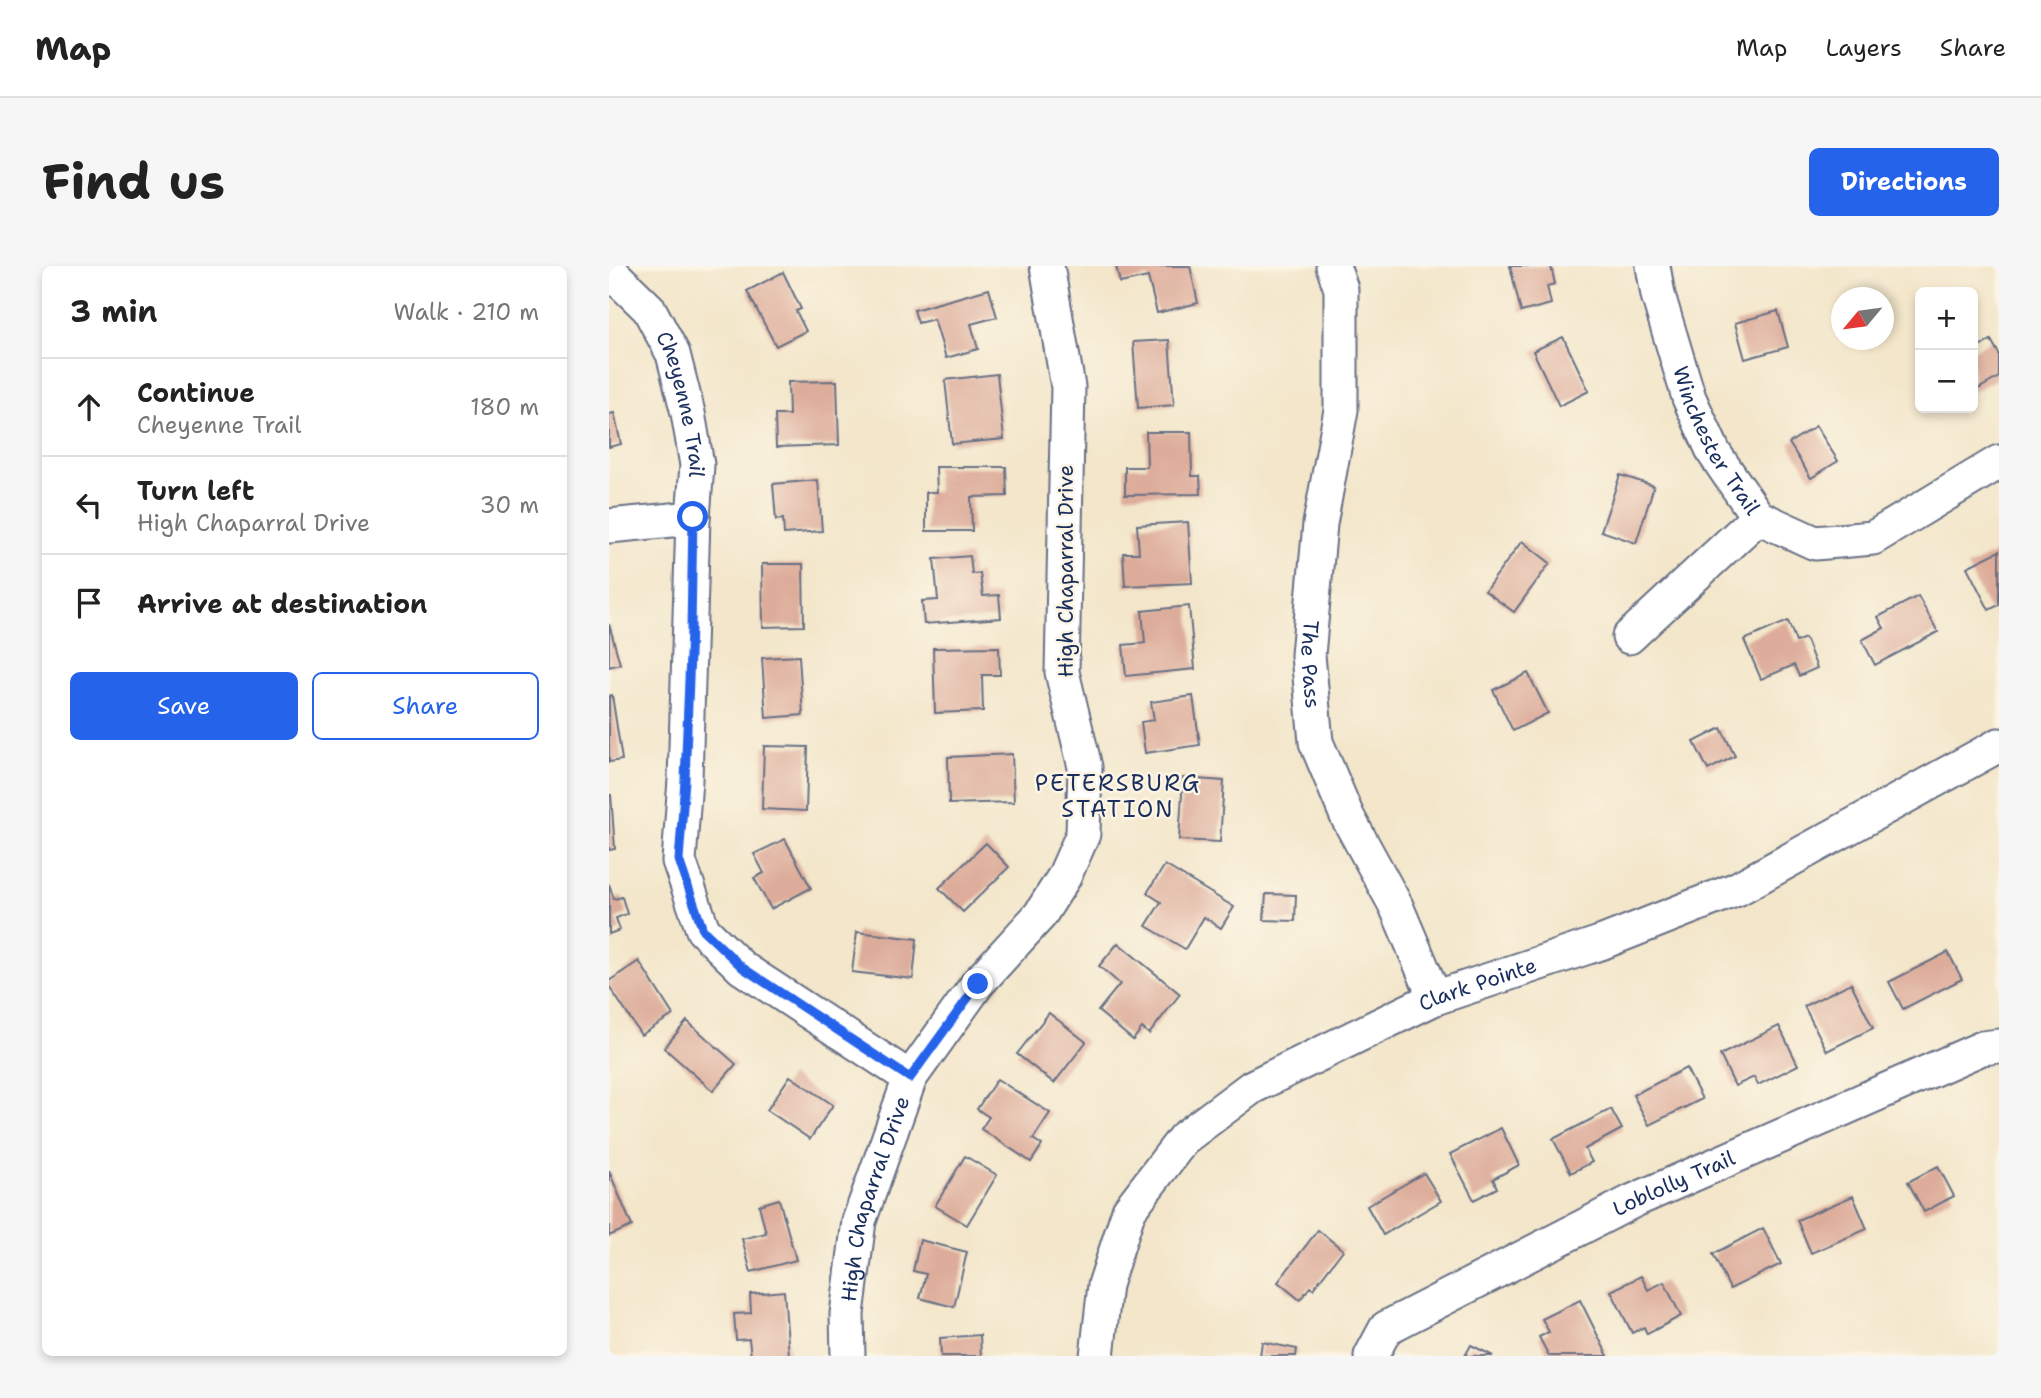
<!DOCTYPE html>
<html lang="en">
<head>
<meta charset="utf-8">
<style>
  :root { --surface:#fff; --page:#f6f6f6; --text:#222; --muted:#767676; --line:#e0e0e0; --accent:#2563eb }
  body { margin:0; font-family:"Shantell Sans",sans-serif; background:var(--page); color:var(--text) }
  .controls { position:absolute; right:21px; top:21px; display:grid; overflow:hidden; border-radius:10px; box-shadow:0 4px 10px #0003 }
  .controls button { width:63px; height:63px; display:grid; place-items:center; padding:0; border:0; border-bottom:2px solid var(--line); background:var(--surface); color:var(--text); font:35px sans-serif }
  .compass { position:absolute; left:1222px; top:21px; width:63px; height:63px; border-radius:50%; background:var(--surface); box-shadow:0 4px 10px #0003; rotate:241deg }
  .stop { position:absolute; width:21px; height:21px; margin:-16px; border:5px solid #2563eb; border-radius:50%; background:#fff }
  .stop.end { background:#2563eb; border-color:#fff; box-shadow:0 2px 7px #0008 }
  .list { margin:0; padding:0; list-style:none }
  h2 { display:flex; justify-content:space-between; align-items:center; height:91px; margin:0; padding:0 28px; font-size:30px }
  h2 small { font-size:23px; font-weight:400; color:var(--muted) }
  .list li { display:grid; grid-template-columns:46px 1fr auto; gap:21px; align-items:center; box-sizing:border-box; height:98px; padding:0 28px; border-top:2px solid var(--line) }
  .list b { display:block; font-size:26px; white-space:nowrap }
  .list p { margin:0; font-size:23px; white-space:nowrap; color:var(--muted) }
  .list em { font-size:23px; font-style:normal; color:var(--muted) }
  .actions { display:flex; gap:14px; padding:21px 28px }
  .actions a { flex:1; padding:16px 0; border:2px solid var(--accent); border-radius:10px; text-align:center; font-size:24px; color:var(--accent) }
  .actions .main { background:var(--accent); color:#fff }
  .icon { flex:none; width:38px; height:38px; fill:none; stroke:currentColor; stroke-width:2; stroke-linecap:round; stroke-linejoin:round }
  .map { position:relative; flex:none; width:1390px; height:1090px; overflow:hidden; border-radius:10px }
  header { display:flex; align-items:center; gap:42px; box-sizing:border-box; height:98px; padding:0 35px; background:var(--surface); border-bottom:2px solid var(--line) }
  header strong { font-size:33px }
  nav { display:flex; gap:38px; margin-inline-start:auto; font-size:24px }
  .intro { display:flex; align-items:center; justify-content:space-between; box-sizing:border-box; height:168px; padding:0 42px }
  h1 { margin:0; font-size:49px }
  .button { padding:18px 32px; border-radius:10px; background:var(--accent); color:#fff; font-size:24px; font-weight:700 }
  main { display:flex; gap:42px; padding:0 42px }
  aside { flex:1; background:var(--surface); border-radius:10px; box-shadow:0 4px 10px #0003 }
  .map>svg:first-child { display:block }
  .building { fill:#ddac9a }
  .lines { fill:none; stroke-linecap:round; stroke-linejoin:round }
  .minor-casing { stroke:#676f84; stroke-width:37 }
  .minor { stroke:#fff; stroke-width:33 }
  .route { stroke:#2563eb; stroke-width:9 }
  .labels { text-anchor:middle; stroke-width:5; stroke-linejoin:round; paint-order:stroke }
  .street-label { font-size:21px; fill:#1b2f5e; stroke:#fcf5e5 }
  .neighbourhood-label { font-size:23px; letter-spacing:2px; fill:#1b2f5e; stroke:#fcf5e5 }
</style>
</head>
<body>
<header>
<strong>Map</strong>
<nav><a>Map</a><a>Layers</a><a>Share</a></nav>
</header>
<div class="intro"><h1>Find us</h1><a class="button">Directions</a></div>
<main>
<aside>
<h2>3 min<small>Walk · 210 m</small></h2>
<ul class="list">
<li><svg class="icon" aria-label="ahead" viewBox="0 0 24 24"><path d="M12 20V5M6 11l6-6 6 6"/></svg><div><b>Continue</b><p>Cheyenne Trail</p></div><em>180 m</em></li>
<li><svg class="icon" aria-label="left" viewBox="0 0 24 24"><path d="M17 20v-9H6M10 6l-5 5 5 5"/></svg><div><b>Turn left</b><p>High Chaparral Drive</p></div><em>30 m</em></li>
<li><svg class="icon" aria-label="arrive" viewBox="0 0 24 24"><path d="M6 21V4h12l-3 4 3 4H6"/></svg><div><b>Arrive at destination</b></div></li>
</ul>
<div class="actions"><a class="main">Save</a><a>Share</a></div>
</aside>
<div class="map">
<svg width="1390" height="1090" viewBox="0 0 1390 1090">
  <rect width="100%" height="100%" fill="#fcf5e5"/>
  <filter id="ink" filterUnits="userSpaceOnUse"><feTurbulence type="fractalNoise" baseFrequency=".0143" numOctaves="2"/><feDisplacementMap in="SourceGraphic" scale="14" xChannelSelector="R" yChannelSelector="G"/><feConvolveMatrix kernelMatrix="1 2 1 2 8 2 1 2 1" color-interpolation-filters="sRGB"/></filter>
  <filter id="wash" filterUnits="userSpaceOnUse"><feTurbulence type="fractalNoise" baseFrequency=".00686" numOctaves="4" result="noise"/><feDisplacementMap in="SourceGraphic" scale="28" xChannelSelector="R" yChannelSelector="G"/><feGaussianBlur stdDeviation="1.57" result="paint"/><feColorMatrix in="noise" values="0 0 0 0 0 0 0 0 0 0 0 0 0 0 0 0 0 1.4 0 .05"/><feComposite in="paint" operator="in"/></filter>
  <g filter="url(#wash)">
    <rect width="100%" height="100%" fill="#f3e6ca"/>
    <g id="blocks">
      <g class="building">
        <polygon points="507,0 581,0 589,37 548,47 539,11 511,17"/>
        <polygon points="901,0 942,0 946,18 938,20 942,38 912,46"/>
        <polygon points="174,6 192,43 187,45 197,65 167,80 138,25"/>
        <polygon points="380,23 388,51 362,58 369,83 337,92 325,53 309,57 305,44"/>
        <polygon points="1169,45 1179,81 1136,93 1126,57"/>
        <polygon points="954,71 980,125 950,140 924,85"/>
        <polygon points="560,74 565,139 529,142 524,76"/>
        <polygon points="1382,74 1390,88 1390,111 1364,126 1364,85"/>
        <polygon points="388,108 395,173 343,178 336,114"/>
        <polygon points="228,115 230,179 167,181 166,149 180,149 179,116"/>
        <polygon points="5,147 12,178 0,181 0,148"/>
        <polygon points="1207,160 1229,195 1202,212 1180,177"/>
        <polygon points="537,166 582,166 583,210 591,210 592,228 516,229 516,201 538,201"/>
        <polygon points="327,201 397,201 398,230 362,231 363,265 317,265 317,226 328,226"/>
        <polygon points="1011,209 1045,220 1027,277 992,265"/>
        <polygon points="209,214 213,265 175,268 174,253 167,254 164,218"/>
        <polygon points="579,256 583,317 516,320 514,287 530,287 528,259"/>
        <polygon points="913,275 941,297 905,346 876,325"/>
        <polygon points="1390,285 1390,339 1380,344 1358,301"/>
        <polygon points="361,290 363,308 371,307 374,330 390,329 392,352 315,358 313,335 329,334 325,293"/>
        <polygon points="153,298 194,298 195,360 154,361"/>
        <polygon points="1309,330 1329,366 1266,399 1253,374 1275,362 1269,351"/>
        <polygon points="580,340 586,403 517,410 514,379 536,377 533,345"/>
        <polygon points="1179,355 1187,376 1196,372 1208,402 1190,410 1185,399 1152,413 1135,374"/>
        <polygon points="0,358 11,398 0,401"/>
        <polygon points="390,381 391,409 373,409 374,445 326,447 324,382"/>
        <polygon points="190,390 194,449 157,452 153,392"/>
        <polygon points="919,407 939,447 904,465 884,424"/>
        <polygon points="3,429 13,494 0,496 0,430"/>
        <polygon points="584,430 591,479 536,487 532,456 545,454 542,436"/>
        <polygon points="1112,462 1126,490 1099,504 1085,476"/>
        <polygon points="155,480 199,481 197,545 153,543"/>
        <polygon points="403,488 405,536 340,538 339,491"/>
        <polygon points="574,512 615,515 611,576 570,574"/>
        <polygon points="0,529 2,529 6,583 0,584"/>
        <polygon points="176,573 202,622 162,643 145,612 155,607 145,588"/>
        <polygon points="377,577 400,601 354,646 330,622"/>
        <polygon points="556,599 625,641 612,662 595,651 576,683 537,660 552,636 538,627"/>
        <polygon points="0,618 5,633 13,631 18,648 7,652 11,664 0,668"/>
        <polygon points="657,628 687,629 686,655 655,654"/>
        <polygon points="248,666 308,673 304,713 243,706"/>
        <polygon points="509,677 571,728 540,768 533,762 524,774 489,745 511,718 490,700"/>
        <polygon points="1339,686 1353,713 1294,743 1280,716"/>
        <polygon points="30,695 64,749 32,769 0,720 0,715"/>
        <polygon points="1242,717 1264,762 1218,785 1195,740"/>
        <polygon points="440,747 477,776 445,817 408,788"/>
        <polygon points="78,755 127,798 104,825 55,782"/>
        <polygon points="1170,760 1189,799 1149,819 1145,811 1126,820 1111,789"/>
        <polygon points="1077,802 1093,833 1040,859 1024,829"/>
        <polygon points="181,810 224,839 201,873 158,844"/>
        <polygon points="388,813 441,847 424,873 433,879 422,896 372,863 380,851 368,843"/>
        <polygon points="1002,843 1013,863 976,883 983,896 962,907 944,873"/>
        <polygon points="892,862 910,899 884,913 888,922 865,934 841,888"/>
        <polygon points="356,890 388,909 358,959 326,940"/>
        <polygon points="1329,900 1345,930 1315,946 1299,916"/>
        <polygon points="0,905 23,960 0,970"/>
        <polygon points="815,907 832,935 774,969 758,940"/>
        <polygon points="1244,930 1258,963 1202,987 1188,954"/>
        <polygon points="170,933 187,994 142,1006 133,973 157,967 150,939"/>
        <polygon points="1154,962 1172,998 1121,1023 1104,988"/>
        <polygon points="709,964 734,984 704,1023 701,1021 691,1034 669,1016"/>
        <polygon points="311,974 358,986 345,1041 311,1032 317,1008 304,1005"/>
        <polygon points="1032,1010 1039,1024 1055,1016 1072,1050 1038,1068 1035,1061 1023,1067 1002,1025"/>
        <polygon points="175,1025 180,1090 142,1090 140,1073 127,1074 125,1048 142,1047 141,1028"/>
        <polygon points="971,1034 999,1090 940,1090 930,1071 940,1066 933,1053"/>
        <polygon points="371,1069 372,1090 332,1090 331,1072"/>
        <polygon points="653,1076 688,1083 687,1090 651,1090"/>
        <polygon points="862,1079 884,1090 856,1090"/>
      </g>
    </g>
  </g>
  <g filter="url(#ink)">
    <use href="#blocks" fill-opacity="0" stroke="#676f84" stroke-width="2"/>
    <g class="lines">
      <defs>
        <g id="minor">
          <path id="s1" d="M724,0L732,23V144L711,258L699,389L707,476L738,550L787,640L826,732"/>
          <path id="s2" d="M1044,0L1049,29L1080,132L1105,187L1149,251L1206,277L1264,272L1390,196"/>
          <path id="s3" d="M0,4L40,43L64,88L79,147L88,199L84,252L76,514L70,595L94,664L133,702L301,812"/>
          <polyline points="0,260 84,252"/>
          <polyline points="1020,371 1149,251"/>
          <path id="s4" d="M239,1090L238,1048L250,955L301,812L369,717L431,649L455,611L474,568L476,501L453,406L459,121L438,0"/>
          <path id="s5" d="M488,1090L496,1019L520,944L575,872L643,821L826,732L994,676L1128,623L1390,479"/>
          <path id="s6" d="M762,1090L777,1062L1024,935L1373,782L1390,780"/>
        </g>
      </defs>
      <use href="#minor" class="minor-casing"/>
      <use href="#minor" class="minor"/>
    </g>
  </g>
  <g class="lines" filter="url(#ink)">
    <polyline class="route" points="84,251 82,363 76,514 70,594 94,664 134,702 301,812 369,718"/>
  </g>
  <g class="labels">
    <g class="street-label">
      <text dy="7" stroke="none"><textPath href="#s3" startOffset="158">Cheyenne Trail</textPath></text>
      <text dy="7" stroke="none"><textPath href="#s2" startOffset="187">Winchester Trail</textPath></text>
      <text transform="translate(457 305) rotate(-90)" y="7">High Chaparral Drive</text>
      <text dy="7" stroke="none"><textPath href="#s1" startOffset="402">The Pass</textPath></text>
      <text dy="7" stroke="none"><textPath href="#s5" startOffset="574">Clark Pointe</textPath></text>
      <text dy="7" stroke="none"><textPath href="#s6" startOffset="354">Loblolly Trail</textPath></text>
      <text dy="7" stroke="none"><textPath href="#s4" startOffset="161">High Chaparral Drive</textPath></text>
    </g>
    <g class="neighbourhood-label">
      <text x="509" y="525">PETERSBURG<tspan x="509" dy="26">STATION</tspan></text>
    </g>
  </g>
</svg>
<div class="controls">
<button>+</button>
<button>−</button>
</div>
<svg class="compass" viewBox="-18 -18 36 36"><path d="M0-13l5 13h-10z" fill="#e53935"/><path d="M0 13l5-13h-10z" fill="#767676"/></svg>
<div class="stop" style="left:84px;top:251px"></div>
<div class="stop end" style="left:369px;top:718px"></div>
</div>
</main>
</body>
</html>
